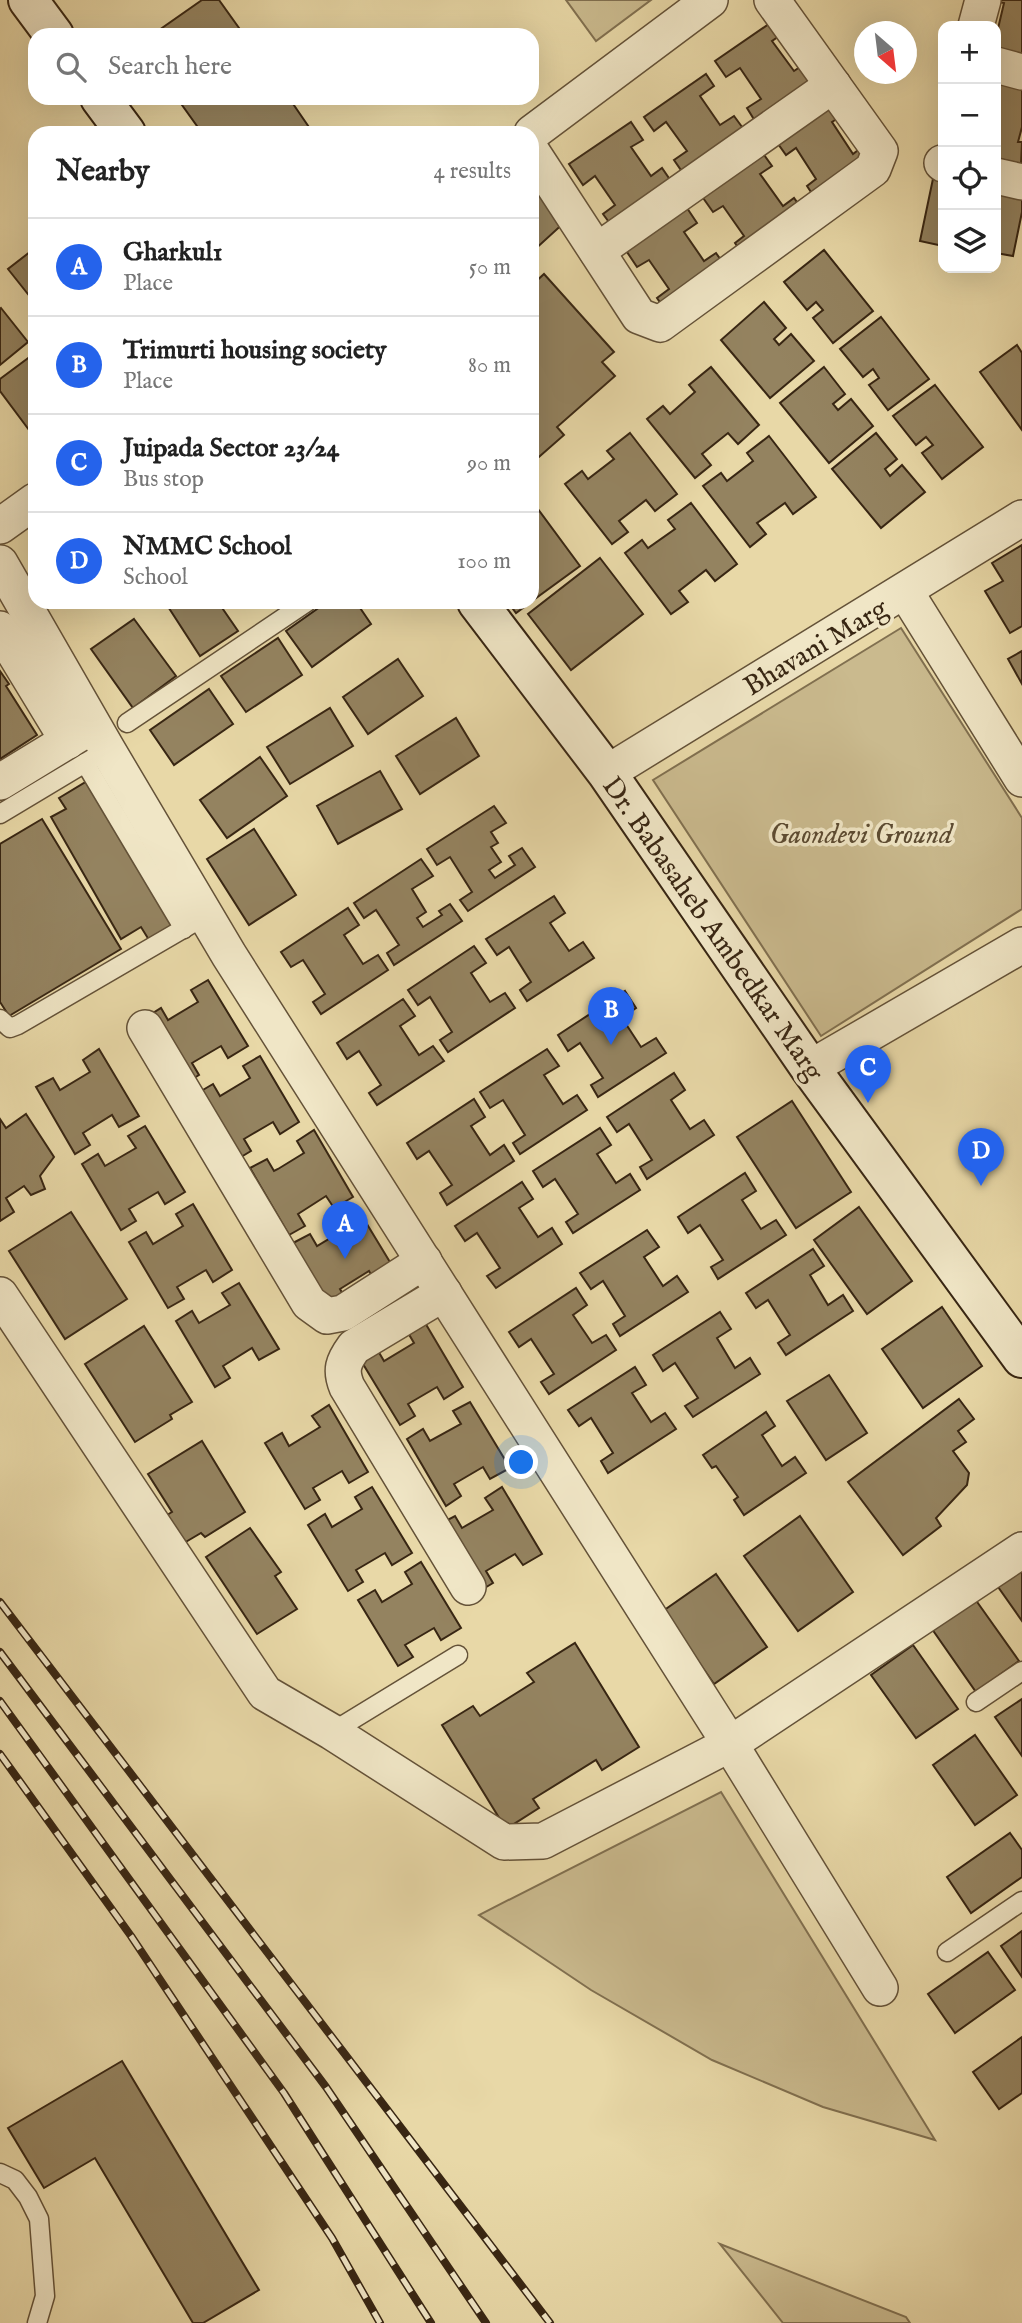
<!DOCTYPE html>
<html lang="en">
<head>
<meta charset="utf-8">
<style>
  :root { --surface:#fff; --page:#f2f2f2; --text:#222; --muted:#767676; --line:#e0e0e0; --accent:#2563eb }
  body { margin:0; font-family:"IM FELL English",serif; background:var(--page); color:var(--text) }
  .controls { position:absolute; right:21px; top:21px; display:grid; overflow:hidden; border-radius:14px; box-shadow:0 7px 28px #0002 }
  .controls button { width:63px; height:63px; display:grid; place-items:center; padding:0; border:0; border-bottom:2px solid var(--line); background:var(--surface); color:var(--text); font:35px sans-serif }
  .compass { position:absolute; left:854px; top:21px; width:63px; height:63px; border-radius:50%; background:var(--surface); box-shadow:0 7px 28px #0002; rotate:152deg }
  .you { position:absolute; left:522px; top:1463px; width:24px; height:24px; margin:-18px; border:5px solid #fff; border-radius:50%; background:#1a73e8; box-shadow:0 0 0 10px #1a73e833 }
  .badge { display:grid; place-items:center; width:46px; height:46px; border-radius:50%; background:var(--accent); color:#fff; font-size:23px; font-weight:700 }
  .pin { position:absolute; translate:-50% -58px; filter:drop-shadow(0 2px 4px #0008) }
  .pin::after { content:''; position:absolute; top:37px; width:24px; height:21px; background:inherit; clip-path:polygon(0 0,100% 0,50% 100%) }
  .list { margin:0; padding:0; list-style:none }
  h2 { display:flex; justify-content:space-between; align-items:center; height:91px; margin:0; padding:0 28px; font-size:30px }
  h2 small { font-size:23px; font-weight:400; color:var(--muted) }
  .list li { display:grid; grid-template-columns:46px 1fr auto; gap:21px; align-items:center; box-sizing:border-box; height:98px; padding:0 28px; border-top:2px solid var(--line) }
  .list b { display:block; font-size:26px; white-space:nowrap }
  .list p { margin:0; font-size:23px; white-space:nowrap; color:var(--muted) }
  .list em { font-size:23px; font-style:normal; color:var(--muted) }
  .icon { flex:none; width:38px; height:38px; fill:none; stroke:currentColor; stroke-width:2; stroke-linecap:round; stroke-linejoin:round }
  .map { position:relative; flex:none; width:1022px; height:2323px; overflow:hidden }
  .search { position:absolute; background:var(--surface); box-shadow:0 7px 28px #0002; left:28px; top:28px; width:511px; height:77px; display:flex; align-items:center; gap:18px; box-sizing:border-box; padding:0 24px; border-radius:21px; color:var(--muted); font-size:26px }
  .panel { position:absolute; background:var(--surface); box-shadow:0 7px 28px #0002; left:28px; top:126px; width:511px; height:483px; border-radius:21px }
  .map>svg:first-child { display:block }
  .green { fill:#caba8e; stroke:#817050; stroke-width:2 }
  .building { fill:#948360; stroke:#382613; stroke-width:2 }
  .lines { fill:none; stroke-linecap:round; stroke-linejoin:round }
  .lane-casing { stroke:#645238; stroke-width:21 }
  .street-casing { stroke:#645238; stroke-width:38 }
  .secondary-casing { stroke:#382613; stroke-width:42 }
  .lane { stroke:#f0e6c6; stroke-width:18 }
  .street { stroke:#f0e6c6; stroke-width:35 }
  .secondary { stroke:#f0e6c6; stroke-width:38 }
  .rail-casing { stroke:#382613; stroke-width:8 }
  .rail { stroke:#f0e6c6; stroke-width:5; stroke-dasharray:16; stroke-linecap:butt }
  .labels { text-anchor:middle; stroke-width:7; stroke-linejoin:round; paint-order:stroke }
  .street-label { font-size:28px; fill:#382613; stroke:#f0e6c6 }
  .park-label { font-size:28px; font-style:italic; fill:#5c4b32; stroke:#f0e6c6 }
</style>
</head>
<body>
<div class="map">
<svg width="1022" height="2323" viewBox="0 0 1022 2323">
  <rect width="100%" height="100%" fill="#e8d8a7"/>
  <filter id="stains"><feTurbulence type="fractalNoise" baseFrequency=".00286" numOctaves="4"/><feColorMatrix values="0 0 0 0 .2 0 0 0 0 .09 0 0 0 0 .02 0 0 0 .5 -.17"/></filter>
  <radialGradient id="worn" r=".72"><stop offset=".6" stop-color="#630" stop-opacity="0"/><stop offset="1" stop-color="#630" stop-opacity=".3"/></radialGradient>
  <g class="green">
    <polygon points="566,0 651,0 596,41"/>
    <polygon points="901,628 1022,818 1022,909 821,1036 653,780"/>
    <polygon points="721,1792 935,2140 823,2107 712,2060 591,1990 479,1915"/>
    <polygon points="720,2244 906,2317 910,2323 783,2323"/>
  </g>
  <g class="building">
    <polygon points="202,0 219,0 244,35 152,35"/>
    <polygon points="997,0 1022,0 1022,63 996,57 996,37 1004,3 997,2"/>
    <polygon points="779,17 788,30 772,41 794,71 809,61 820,77 755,121 747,108 761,99 740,68 726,77 715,61"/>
    <polygon points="706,74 714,86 700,96 720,125 734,116 745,131 683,173 674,160 687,151 666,122 654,131 644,117"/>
    <polygon points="996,76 1022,82 1022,127 1018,142 1022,142 1021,164 996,158"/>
    <polygon points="177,98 289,98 313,133 202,133"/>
    <polygon points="837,100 846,113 832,122 853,154 866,144 876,158 815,198 807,186 816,179 796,148 786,155 776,141"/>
    <polygon points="631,122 643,140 631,147 651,176 662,168 675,187 614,229 603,214 615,205 595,176 583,185 569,164"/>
    <polygon points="762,152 772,166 760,174 783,206 794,198 804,212 743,255 735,243 744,236 723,206 713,212 701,195"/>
    <polygon points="934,174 943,176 943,246 920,241"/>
    <polygon points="532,184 567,220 532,252"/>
    <polygon points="996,186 1022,191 1022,212 1013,256 996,253"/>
    <polygon points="687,208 697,223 684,232 704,261 716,253 730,273 668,314 657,298 669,289 649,260 637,267 625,249"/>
    <polygon points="35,248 35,303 8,269"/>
    <polygon points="824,250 873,311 833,343 813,318 823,310 816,302 807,310 784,282"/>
    <polygon points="544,274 614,352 602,362 615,376 557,427 564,435 532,463 532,285"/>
    <polygon points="764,302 786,328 774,339 779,345 791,334 814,361 770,398 721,340"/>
    <polygon points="1,308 28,342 0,365 0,309"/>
    <polygon points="881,317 929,379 888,410 869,385 879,378 873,369 863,377 840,349"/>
    <polygon points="1017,345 1022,353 1022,430 980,372"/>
    <polygon points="35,353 35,432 32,434 0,391 0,379"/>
    <polygon points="711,367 759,425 738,444 728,433 702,454 711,465 695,478 647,419 663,406 670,414 695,392 689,385"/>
    <polygon points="824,367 845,394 833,404 838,410 851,399 873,426 829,463 780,403"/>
    <polygon points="935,385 983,447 942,479 922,453 933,445 926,437 916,445 893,416"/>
    <polygon points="630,433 677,494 655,511 646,500 619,521 628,532 612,544 565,484 582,471 588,479 614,459 607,451"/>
    <polygon points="876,433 897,459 885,469 890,476 902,465 925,492 881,528 832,469"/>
    <polygon points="769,436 816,497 793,514 785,503 757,523 766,534 750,547 703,486 721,473 727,481 753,461 747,453"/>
    <polygon points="532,501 580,566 532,601"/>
    <polygon points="691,503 737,564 715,581 706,570 679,591 688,602 671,614 625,553 642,540 648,548 675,529 668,520"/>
    <polygon points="1022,545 1022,626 1010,633 985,591 1003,581 992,563"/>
    <polygon points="600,558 643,614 571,670 528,614"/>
    <polygon points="165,602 218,602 238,631 200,656"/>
    <polygon points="327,602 356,602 371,624 312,667 286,631"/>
    <polygon points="508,602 531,602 516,613"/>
    <polygon points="134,619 176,676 133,708 91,649"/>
    <polygon points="278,638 302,675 246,712 221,676"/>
    <polygon points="1022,651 1022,684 1008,659"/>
    <polygon points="398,659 423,696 368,734 343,697"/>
    <polygon points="0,671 9,684 6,686 37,735 0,759"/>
    <polygon points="209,689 233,724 174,765 150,730"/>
    <polygon points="330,708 353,746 290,784 267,747"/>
    <polygon points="456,718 479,756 420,794 396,756"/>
    <polygon points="260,757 287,796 227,838 200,800"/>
    <polygon points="380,771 402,809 338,844 317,806"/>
    <polygon points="89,780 174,926 149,940 141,927 121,939 51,817 66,809 59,798"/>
    <polygon points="494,806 506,823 491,832 498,843 491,847 501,862 489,870 495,878 515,865 509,856 522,848 535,867 468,911 460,900 472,892 450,857 437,865 427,849"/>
    <polygon points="42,819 121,949 9,1016 0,1002 0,844"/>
    <polygon points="254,829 296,895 249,925 207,859"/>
    <polygon points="421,859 433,876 412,889 426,912 417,918 423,927 442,915 439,911 450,904 462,921 394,965 387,953 399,945 376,910 364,918 354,903"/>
    <polygon points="554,896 565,913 550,923 569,951 583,942 594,958 527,1001 520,990 531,982 509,947 497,955 486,939"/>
    <polygon points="348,908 359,925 344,935 363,964 378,955 388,970 321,1014 313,1002 325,994 303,960 291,967 281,952"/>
    <polygon points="474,946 486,963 471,973 490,1002 505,993 515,1008 448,1052 440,1040 452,1032 430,997 418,1005 408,990"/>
    <polygon points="208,980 248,1046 228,1058 221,1046 192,1063 199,1075 184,1084 145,1018 161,1008 168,1020 198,1002 191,990"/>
    <polygon points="625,991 636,1008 622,1018 641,1047 656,1038 666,1053 598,1097 591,1085 603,1078 580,1043 568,1051 558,1035"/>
    <polygon points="403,999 415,1016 400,1026 419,1055 433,1046 444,1061 377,1105 369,1093 381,1085 359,1051 347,1059 337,1043"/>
    <polygon points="99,1049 139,1116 119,1127 112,1115 83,1133 90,1145 75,1154 36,1087 53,1078 60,1090 90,1072 83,1060"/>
    <polygon points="547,1049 559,1066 544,1075 563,1104 577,1095 587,1110 520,1154 513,1143 525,1135 503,1100 490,1108 480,1092"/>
    <polygon points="260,1056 299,1122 280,1134 273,1122 244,1139 251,1151 236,1160 196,1094 213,1084 220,1096 250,1078 243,1066"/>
    <polygon points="674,1073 685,1090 671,1100 690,1129 704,1120 714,1135 647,1179 640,1167 652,1160 629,1124 617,1132 607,1117"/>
    <polygon points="474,1099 485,1117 471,1126 490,1155 504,1145 514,1161 447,1205 440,1193 452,1185 429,1151 417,1159 407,1143"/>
    <polygon points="792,1101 851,1192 796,1228 737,1137"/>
    <polygon points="26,1114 54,1157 40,1176 45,1189 31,1195 24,1186 6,1198 14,1212 0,1221 0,1119 6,1128"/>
    <polygon points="145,1126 185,1192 165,1204 158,1192 129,1209 136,1221 121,1230 82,1164 98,1154 105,1166 136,1148 128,1136"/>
    <polygon points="600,1128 611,1145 597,1154 616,1183 630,1174 640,1190 573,1233 566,1222 578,1214 555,1179 543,1187 533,1171"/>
    <polygon points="314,1130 353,1197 334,1208 326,1196 298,1214 305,1226 289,1235 250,1168 267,1159 274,1171 278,1169 304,1153 297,1141"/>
    <polygon points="745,1173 756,1191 742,1200 761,1229 776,1220 786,1235 718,1279 711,1267 723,1260 700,1225 688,1233 678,1217"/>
    <polygon points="522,1182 533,1199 519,1208 538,1237 552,1228 562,1244 496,1288 487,1276 500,1268 477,1233 465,1241 455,1226"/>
    <polygon points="193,1204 232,1270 213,1282 206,1270 177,1287 184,1299 168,1308 129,1242 146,1232 153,1244 183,1226 176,1214"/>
    <polygon points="356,1206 396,1272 376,1283 369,1271 340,1289 347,1301 332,1310 293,1243 310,1234 317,1246 347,1228 340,1216"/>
    <polygon points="859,1207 912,1281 867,1314 814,1240"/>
    <polygon points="71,1212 127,1299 65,1339 9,1251"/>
    <polygon points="647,1230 659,1247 644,1257 663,1286 677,1276 688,1292 620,1336 613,1324 625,1316 603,1281 591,1289 580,1273"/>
    <polygon points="813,1249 824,1266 810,1275 828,1305 843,1295 853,1311 786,1355 778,1343 790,1335 768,1300 756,1308 746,1293"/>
    <polygon points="239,1283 279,1349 259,1360 252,1348 223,1366 230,1378 215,1387 176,1321 192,1311 199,1323 230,1305 222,1293"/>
    <polygon points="576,1288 587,1305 573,1315 592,1343 606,1335 616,1350 549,1394 541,1382 554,1374 531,1339 519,1347 509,1332"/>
    <polygon points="942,1307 982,1366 923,1408 882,1349"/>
    <polygon points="720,1312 731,1329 717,1338 735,1368 750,1358 760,1374 693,1417 685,1406 698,1398 675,1363 663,1371 653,1355"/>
    <polygon points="424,1321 463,1387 444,1399 437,1387 408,1404 415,1416 400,1425 360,1359 377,1349 384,1361 414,1343 407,1331"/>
    <polygon points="144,1326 192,1402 170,1415 172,1419 135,1442 85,1364"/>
    <polygon points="635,1367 646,1385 632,1393 651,1422 665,1413 676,1429 608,1473 601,1461 613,1453 591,1418 579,1426 568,1410"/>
    <polygon points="829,1375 867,1433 826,1460 787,1401"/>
    <polygon points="959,1399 974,1419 958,1431 966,1442 953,1451 969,1473 967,1485 936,1518 941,1526 903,1555 848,1482"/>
    <polygon points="470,1402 510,1468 490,1479 483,1467 454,1484 461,1496 446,1506 407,1439 423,1429 430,1441 461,1424 453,1411"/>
    <polygon points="329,1405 368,1472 349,1483 342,1471 313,1488 320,1500 305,1509 265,1443 282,1433 289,1446 320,1427 312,1416"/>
    <polygon points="766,1412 775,1426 762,1435 782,1466 795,1457 806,1473 744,1515 734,1500 738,1497 716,1466 712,1468 703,1455"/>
    <polygon points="202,1441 245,1512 205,1537 201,1533 184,1543 167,1515 172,1512 148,1474"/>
    <polygon points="372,1487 412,1553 392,1565 385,1553 356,1570 363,1582 348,1591 308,1525 325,1514 332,1527 362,1509 355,1497"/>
    <polygon points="502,1487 542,1554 523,1565 515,1554 486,1571 493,1583 478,1592 438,1525 455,1516 462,1528 493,1510 485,1498"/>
    <polygon points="800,1516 853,1592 798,1631 744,1556"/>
    <polygon points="250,1528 281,1572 275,1576 297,1609 257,1634 206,1557"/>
    <polygon points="421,1562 461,1628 441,1640 434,1628 405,1645 413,1657 398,1666 358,1600 375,1590 382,1602 412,1584 405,1572"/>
    <polygon points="1022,1566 1022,1621 996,1584"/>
    <polygon points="716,1574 767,1647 714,1684 663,1611"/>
    <polygon points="975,1599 1019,1661 976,1692 932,1629"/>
    <polygon points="575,1643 639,1747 602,1770 596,1760 533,1799 539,1808 506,1829 442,1725 473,1706 480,1716 534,1682 527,1673"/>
    <polygon points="913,1645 958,1709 916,1738 871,1675"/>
    <polygon points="1022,1699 1022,1756 995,1717"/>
    <polygon points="975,1735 1017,1795 975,1825 933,1765"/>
    <polygon points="1010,1833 1022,1850 1022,1877 971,1913 947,1877"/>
    <polygon points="1022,1931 1022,1977 1001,1946"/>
    <polygon points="988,1952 1015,1990 955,2033 928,1994"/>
    <polygon points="1022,2037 1022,2093 999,2109 973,2072"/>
    <polygon points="122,2061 259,2290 203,2323 193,2323 95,2158 44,2188 8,2128"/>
  </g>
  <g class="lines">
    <defs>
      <g id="lane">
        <polyline points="127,723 307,602"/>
        <polyline points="85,763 184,929"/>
        <polyline points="0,814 95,757"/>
        <polyline points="0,1019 10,1028 18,1025 207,915"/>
        <polyline points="976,1702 1022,1671"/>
        <polyline points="332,1732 458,1655"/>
        <polyline points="947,1952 1022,1901"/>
        <polyline points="0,2173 15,2180 28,2197 39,2219 45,2296 37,2323"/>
      </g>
      <g id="street">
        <polyline points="976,26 983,0"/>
        <polyline points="996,65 1022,72"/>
        <polyline points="532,133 710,0"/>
        <polyline points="532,152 639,316 660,324 873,169 880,151 772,0"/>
        <polyline points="942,163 943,164"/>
        <polyline points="996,176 1022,182"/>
        <polyline points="597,251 833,85"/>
        <polyline points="0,526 35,501"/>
        <polyline points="0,563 107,749 229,955 730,1744 880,1988"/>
        <polyline points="905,591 1022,779"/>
        <polyline points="0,629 68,741"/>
        <polyline points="607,773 1022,518"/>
        <polyline points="0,782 87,729"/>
        <polyline points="145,1028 309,1303 327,1316 343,1313 424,1261"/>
        <polyline points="810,1068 1022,945"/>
        <path d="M444,1293L354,1347C343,1362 340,1370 347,1387L468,1587"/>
        <polyline points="0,1295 265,1693 332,1732 504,1842 543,1841 730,1744 1022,1550"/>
      </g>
      <g id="secondary">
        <polyline points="28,0 54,35"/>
        <polyline points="100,98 126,133"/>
        <polyline points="477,602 607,773 810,1068 1022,1358"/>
      </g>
    </defs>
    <use href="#lane" class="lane-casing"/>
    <use href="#street" class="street-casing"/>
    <use href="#secondary" class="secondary-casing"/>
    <use href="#lane" class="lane"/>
    <use href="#street" class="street"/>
    <use href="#secondary" class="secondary"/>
    <defs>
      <g id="rail">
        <polyline points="0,1602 550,2323"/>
        <polyline points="0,1652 326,2087 486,2323"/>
        <polyline points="0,1701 284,2093 431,2323"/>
        <polyline points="0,1754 131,1936 332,2238 380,2323"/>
      </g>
    </defs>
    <use href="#rail" class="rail-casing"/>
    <use href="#rail" class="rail"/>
  </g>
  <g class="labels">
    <g class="street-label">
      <text transform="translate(815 646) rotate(-31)" y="10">Bhavani Marg</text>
      <text transform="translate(714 928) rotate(55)" y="10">Dr. Babasaheb Ambedkar Marg</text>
    </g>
    <g class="park-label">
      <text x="861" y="843">Gaondevi Ground</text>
    </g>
  </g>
  <rect width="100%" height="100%" filter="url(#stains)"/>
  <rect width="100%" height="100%" fill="url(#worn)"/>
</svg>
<div class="controls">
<button>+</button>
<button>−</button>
<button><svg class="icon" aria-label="locate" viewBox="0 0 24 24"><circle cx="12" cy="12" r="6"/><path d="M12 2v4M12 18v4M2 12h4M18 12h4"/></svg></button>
<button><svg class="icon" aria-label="layers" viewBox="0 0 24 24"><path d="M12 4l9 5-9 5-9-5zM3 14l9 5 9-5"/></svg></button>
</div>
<svg class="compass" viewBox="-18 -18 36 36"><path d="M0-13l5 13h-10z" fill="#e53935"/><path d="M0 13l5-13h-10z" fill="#767676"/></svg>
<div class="you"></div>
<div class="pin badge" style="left:345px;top:1259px">A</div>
<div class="pin badge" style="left:611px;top:1045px">B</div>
<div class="pin badge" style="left:868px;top:1103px">C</div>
<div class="pin badge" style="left:981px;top:1186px">D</div>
<div class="search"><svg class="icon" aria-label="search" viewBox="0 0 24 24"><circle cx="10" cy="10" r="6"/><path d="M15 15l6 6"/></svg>Search here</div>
<section class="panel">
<h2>Nearby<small>4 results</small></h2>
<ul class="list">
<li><span class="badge">A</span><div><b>Gharkul1</b><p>Place</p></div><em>50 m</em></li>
<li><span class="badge">B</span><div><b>Trimurti housing society</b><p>Place</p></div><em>80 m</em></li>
<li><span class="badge">C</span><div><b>Juipada Sector 23/24</b><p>Bus stop</p></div><em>90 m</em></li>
<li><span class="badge">D</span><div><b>NMMC School</b><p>School</p></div><em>100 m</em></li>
</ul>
</section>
</div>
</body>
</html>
